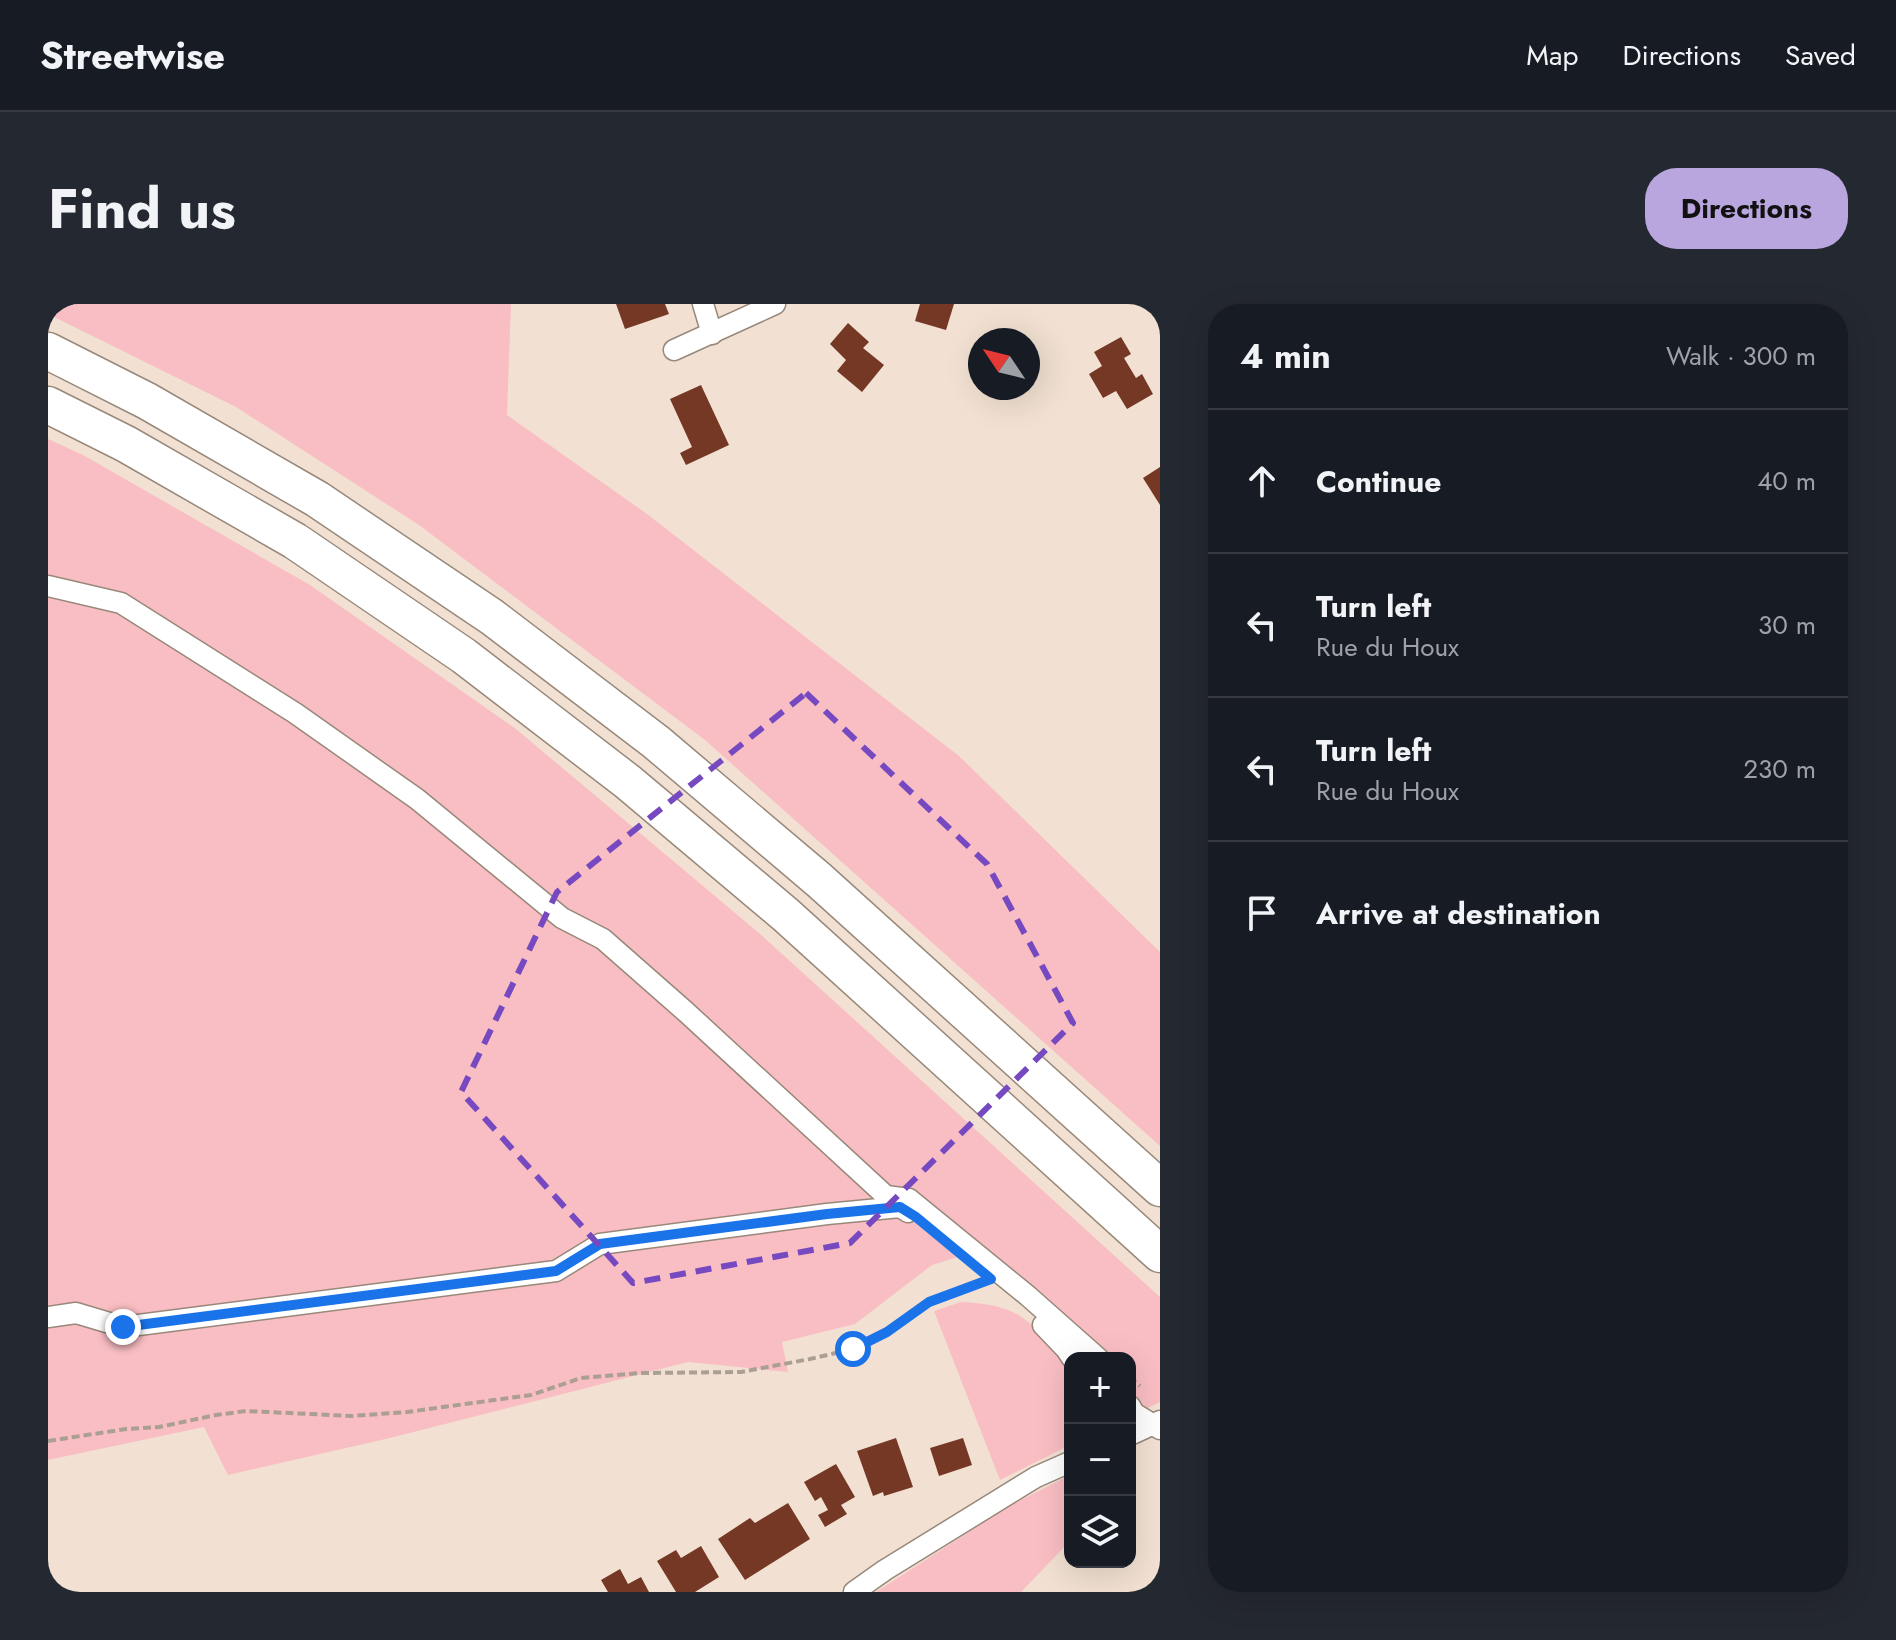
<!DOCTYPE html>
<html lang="en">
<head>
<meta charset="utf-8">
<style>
  :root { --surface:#171b24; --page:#242831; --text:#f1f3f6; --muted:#9ea1a6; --line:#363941; --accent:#baa6de }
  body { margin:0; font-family:Jost,sans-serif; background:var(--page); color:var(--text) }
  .controls { position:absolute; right:24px; bottom:24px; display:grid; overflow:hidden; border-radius:16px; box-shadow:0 8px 32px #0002 }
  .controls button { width:72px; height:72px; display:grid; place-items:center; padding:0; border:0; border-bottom:2px solid var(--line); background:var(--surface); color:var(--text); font:40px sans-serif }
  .compass { position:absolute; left:920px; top:24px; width:72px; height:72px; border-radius:50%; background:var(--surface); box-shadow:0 8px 32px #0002; rotate:305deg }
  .stop { position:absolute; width:24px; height:24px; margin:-18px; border:6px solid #1a73e8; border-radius:50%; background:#fff }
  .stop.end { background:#1a73e8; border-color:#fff; box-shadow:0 2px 8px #0008 }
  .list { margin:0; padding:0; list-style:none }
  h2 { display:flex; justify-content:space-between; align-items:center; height:104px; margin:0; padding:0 32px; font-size:34px }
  h2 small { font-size:26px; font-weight:400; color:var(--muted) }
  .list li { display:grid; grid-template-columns:52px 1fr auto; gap:24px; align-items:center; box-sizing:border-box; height:144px; padding:0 32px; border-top:2px solid var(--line) }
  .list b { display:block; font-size:30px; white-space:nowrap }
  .list p { margin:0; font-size:26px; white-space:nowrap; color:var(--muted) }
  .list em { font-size:26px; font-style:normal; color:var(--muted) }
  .icon { flex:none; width:44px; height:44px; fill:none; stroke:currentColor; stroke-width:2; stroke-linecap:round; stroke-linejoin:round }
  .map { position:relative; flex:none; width:1112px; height:1288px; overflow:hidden; border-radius:32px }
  header { display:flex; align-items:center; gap:48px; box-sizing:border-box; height:112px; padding:0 40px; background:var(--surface); border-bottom:2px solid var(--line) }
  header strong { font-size:38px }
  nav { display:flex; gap:44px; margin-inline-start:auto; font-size:28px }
  .intro { display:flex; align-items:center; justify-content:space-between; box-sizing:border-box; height:192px; padding:0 48px }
  h1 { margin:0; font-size:56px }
  .button { padding:20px 36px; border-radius:32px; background:var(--accent); color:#111; font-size:28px; font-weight:700 }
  main { display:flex; gap:48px; padding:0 48px }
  aside { flex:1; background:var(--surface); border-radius:32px; box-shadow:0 8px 32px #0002 }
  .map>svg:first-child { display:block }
  .green { fill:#f9bec3 }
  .building { fill:#753825 }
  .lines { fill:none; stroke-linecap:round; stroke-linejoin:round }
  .street-casing { stroke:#98887a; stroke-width:23 }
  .highway-casing { stroke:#98887a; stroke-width:39 }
  .path { stroke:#ab9e93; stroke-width:4; stroke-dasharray:8 4; stroke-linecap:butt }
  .street { stroke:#fff; stroke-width:20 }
  .highway { stroke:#fff; stroke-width:36 }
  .route { stroke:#1a73e8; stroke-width:10 }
  .marked { fill:none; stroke:#7649c1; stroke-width:6; stroke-dasharray:16 10; stroke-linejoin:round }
</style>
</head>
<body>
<header>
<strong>Streetwise</strong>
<nav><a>Map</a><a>Directions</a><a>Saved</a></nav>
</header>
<div class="intro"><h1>Find us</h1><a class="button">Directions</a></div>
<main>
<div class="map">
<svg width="1112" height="1288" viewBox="0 0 1112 1288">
  <rect width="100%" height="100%" fill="#f2e1d2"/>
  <g class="green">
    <polygon points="0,0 463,0 459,111 599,210 911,452 1112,648 1112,842 657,436 371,221 188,103 0,10"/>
    <polygon points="0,135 35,151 262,281 468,425 711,629 1112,993 1112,1098 1098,1105 1095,1103 1090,1105 1082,1092 1082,1054 1059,1054 935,945 884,961 807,1020 734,1038 740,1068 640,1058 342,1134 180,1171 156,1123 0,1156"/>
    <path d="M913,998C953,1000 974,1006 1000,1038C1006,1046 1014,1055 1018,1064C1021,1072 1018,1080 1022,1088V1141L952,1176L886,1007Z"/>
    <polygon points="1022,1171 1022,1237 973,1288 828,1288 961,1202"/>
  </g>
  <g class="building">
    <polygon points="568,0 617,0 621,10 577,25"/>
    <polygon points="872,0 906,0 898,26 867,17"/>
    <polygon points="800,19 821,38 815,44 836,61 814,88 789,67 798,56 782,40"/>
    <polygon points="1073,33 1083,50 1076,54 1088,74 1094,70 1105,90 1079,105 1068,87 1055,94 1041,70 1054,62 1046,48"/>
    <polygon points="653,81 681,141 638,161 632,149 644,143 622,95"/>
    <polygon points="1112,163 1112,201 1095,174"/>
    <polygon points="848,1134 865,1183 836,1192 835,1188 825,1192 809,1147"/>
    <polygon points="915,1134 924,1161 891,1172 882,1144"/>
    <polygon points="788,1160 807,1193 793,1201 799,1210 777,1223 770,1211 780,1206 773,1193 767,1197 756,1178"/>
    <polygon points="740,1199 762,1235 697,1276 670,1235 702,1214 707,1219"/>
    <polygon points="653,1242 671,1273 647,1288 628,1288 609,1257 628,1246 633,1254"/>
    <polygon points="572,1265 580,1280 593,1273 601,1288 560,1288 553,1276"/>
  </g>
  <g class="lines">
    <defs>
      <g id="street">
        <polyline points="655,0 664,30"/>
        <polyline points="626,46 727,0"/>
        <polyline points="0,282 73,299 247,409 369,495 514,614 555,635 638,708 838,892 861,895 980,992 1050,1054"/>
        <polyline points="0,1013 28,1009 75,1023 508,967 552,940 779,910 852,903 860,908"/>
        <polyline points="995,1021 1018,1045 1024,1054"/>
        <polyline points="1082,1102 1086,1109 1112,1125"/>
        <polyline points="1082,1131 1112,1117"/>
        <polyline points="806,1288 837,1266 988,1173 1022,1158"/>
      </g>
      <g id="highway">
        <polyline points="0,47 99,97 269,195 444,313 608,438 771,576 1112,884"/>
        <polyline points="0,101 78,140 247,237 416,352 580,478 738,611 1112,950"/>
      </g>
    </defs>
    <use href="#street" class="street-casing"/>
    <use href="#highway" class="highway-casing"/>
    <g class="path">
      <polyline points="1082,1073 1092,1082"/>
      <polyline points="0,1137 78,1125 111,1123 168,1111 198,1107 304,1112 359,1108 483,1091 533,1074 593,1069 693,1068 762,1055 805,1045 839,1028 881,998 929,980"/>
    </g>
    <use href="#street" class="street"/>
    <use href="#highway" class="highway"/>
  </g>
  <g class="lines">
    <polyline class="route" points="75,1023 508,967 552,940 779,910 852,903 868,913 943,975 881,998 839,1028 805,1045"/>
  </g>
  <path class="marked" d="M758,389L939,560L1025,719L802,939L585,979L413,788L509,588Z"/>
</svg>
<div class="controls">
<button>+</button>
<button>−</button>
<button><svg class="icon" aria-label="layers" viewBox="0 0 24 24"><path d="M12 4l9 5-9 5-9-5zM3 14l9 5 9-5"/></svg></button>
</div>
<svg class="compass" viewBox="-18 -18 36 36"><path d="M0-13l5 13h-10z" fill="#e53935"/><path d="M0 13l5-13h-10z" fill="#9ea1a6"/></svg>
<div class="stop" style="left:805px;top:1045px"></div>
<div class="stop end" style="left:75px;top:1023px"></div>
</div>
<aside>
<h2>4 min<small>Walk · 300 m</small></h2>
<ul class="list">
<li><svg class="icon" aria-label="ahead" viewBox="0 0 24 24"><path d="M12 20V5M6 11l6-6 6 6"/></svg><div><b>Continue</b></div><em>40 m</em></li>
<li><svg class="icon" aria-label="left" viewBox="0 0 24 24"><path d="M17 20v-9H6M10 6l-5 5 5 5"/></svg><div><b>Turn left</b><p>Rue du Houx</p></div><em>30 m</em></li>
<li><svg class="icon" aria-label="left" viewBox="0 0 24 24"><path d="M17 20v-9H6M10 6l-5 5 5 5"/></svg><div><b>Turn left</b><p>Rue du Houx</p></div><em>230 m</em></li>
<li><svg class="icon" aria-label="arrive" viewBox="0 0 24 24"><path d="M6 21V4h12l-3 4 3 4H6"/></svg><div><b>Arrive at destination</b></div></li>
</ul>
</aside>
</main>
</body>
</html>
